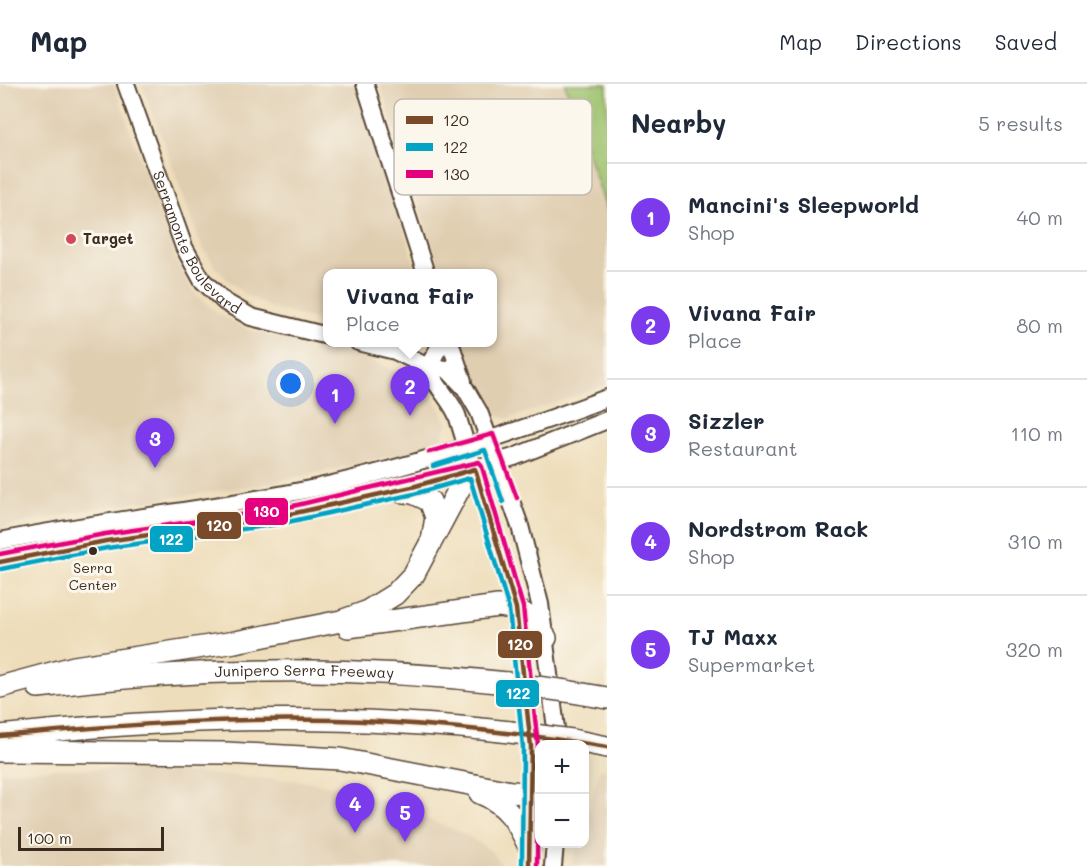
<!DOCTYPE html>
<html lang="en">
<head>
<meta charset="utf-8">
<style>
  :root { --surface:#fff; --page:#f6f6f7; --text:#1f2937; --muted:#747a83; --line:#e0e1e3; --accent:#7c3aed }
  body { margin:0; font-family:Mali,sans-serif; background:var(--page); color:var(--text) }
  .controls { position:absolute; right:18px; bottom:18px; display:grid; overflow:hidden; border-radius:12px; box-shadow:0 3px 15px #0003 }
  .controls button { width:54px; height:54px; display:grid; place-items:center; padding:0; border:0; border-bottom:2px solid var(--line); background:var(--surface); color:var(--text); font:30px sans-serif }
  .scale { position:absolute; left:18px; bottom:15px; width:146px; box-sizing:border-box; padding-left:6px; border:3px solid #3b2a1e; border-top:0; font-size:16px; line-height:21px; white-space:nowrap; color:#3b2a1e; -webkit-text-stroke:4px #fbf7ec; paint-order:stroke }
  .you { position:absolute; left:291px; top:300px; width:21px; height:21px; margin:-15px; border:4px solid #fff; border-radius:50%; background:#1a73e8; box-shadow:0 0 0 9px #1a73e833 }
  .badge { display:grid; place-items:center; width:39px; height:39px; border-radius:50%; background:var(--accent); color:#fff; font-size:20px; font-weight:700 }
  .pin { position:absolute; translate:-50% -50px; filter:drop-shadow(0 2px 3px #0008) }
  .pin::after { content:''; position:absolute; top:32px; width:21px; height:18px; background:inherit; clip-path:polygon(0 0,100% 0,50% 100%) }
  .popup { position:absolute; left:323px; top:185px; width:174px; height:78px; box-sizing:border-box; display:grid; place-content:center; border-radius:12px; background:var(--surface); filter:drop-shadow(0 2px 4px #0005); font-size:20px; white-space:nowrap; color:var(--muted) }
  .popup b { font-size:22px; color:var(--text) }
  .popup::after { content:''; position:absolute; left:50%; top:100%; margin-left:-12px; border:12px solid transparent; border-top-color:var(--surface) }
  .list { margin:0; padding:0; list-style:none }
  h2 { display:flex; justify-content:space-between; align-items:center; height:78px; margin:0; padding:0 24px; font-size:26px }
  h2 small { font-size:20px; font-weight:400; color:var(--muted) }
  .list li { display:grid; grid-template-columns:39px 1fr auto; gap:18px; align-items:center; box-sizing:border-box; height:108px; padding:0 24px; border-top:2px solid var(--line) }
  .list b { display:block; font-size:22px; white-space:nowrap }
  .list p { margin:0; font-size:20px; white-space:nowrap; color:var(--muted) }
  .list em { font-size:20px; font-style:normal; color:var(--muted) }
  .map { position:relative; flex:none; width:607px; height:782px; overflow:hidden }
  header { display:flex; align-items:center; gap:36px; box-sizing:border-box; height:84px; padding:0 30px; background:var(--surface); border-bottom:2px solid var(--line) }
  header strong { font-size:28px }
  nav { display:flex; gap:33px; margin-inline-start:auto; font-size:21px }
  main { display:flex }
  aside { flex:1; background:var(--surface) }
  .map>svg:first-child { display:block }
  .built { fill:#e0ceb1 }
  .green { fill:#9bc16c; stroke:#6b7645; stroke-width:1.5 }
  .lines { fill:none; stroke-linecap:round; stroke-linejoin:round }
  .secondary-casing { stroke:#564535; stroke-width:20 }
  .highway-casing { stroke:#564535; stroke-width:24 }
  .secondary { stroke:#fff; stroke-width:16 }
  .highway { stroke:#fff; stroke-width:21 }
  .highway-bridge-casing { stroke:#564535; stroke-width:24; stroke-linecap:butt }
  .highway-bridge { stroke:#fff; stroke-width:21 }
  .bus-1-casing { stroke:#fbf7ec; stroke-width:9 }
  .bus-2-casing { stroke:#fbf7ec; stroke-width:9 }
  .bus-3-casing { stroke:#fbf7ec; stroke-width:9 }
  .bus-1 { stroke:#7a4b2a; stroke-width:4.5 }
  .bus-2 { stroke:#03a3c5; stroke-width:4.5 }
  .bus-3 { stroke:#e5007d; stroke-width:4.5 }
  .poi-dot { fill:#d1495b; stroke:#fbf7ec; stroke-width:2 }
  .bus-dot { fill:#3b2a1e; stroke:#fbf7ec; stroke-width:2 }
  .labels { text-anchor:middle; stroke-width:6; stroke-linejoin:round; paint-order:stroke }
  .bus-label { font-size:14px; fill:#3b2a1e; stroke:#fbf7ec }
  .poi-label { font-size:15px; font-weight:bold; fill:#3b2a1e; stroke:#fbf7ec; text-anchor:start }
  .street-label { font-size:15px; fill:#3b2a1e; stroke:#fbf7ec }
  .key { fill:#fbf7ec; stroke:#c1baae; stroke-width:1.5 }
  .key-label { font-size:16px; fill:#3b2a1e }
  .line-badge { stroke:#fbf7ec; stroke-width:2 }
  .badge-label { font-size:16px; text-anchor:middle; font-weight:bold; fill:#fff }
</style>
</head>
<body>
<header>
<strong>Map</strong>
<nav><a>Map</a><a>Directions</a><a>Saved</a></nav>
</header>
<main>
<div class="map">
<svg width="607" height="782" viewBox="0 0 607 782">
  <rect width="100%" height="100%" fill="#fbf7ec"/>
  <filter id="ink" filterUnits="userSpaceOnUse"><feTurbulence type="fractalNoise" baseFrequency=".0167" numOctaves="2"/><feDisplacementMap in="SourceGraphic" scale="12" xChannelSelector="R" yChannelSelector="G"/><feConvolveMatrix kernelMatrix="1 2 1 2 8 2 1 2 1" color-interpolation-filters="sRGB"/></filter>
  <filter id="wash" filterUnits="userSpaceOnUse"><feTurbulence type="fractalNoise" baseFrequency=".008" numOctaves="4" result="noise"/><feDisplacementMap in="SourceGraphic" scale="24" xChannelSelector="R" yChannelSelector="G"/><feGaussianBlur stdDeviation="1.35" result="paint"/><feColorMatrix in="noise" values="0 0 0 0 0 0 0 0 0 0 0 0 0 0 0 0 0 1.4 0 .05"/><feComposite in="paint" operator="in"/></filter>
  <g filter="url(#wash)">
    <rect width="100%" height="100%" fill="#eeddba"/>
    <g class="built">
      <polygon points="0,0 114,0 177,179 194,209 217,229 249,246 362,272 404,291 419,300 438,320 447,340 442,353 408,368 345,383 260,401 91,425 0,444"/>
      <polygon points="142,0 356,0 418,189 328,190 327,238 274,225 244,210 220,189 202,163"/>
      <polygon points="380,0 565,0 607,127 607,301 508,335 495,331 485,322 463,259 492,258 492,190 441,189"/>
      <polygon points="600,684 607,686 607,782 571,782 578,760 584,760 585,737"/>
      <polygon points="53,685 113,685 190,689 300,697 339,703 380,715 466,751 491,767 502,782 0,782 0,688"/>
    </g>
    <polygon class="green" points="565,0 607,0 607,127"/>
  </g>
  <g filter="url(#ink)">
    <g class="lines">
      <defs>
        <g id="secondary">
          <path id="s1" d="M126,0L184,163L202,196L225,218L251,233L328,252"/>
          <polyline points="365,0 426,190"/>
          <polyline points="358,258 395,267 428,283 447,285 465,304 479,328 520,442 540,520 558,660"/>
          <polyline points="450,258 463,297"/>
          <path d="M428,283C434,301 449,313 457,331L516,524L531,663L529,782"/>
          <polyline points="428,283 442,258"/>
          <path d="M0,457C105,436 211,426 315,404C415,382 511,350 607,314"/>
          <polyline points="0,478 106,457 256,437 412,403 514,373 607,336"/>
          <polyline points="553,782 555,760"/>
        </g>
        <g id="highway">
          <polyline points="397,407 413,409 430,417 436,433 433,451"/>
          <path d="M348,543L498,522C522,524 534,534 546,554"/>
          <polyline points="0,603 74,583 235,558 341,537 366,528 395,510 414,490 465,394 475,385"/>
          <path id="s2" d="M38,603C194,583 350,581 507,599"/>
          <polyline points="566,607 607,614"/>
          <path d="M0,652C171,633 340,628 510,648"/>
          <polyline points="572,656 607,663"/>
          <polyline points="0,667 226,669 340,675 511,708 526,709 540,704"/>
          <path d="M480,709C508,720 518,739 530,765"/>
        </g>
      </defs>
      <use href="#secondary" class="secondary-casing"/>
      <use href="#highway" class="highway-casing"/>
      <use href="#secondary" class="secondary"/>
      <use href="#highway" class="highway"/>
      <defs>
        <g id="highway-bridge">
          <polyline points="507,599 566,607"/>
          <polyline points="510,648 572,656"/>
        </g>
      </defs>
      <use href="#highway-bridge" class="highway-bridge-casing"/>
      <use href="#highway-bridge" class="highway-bridge"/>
      <defs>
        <g id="bus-1">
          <polyline points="0,478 106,457 277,433 412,403 475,385 516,524 531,663 529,782"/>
          <path d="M0,652C127,640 254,631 381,638C457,642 532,651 607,663"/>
        </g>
        <g id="bus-2">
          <polyline points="433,382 485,366 503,418"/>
          <polyline points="1,485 107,464 279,440 414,410 470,394 509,525 523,663 522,782"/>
        </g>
        <g id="bus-3">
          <polyline points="429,368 493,350 517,414"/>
          <polyline points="0,470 105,450 276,426 479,378 482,383 523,523 538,662 537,782"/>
        </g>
      </defs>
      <use href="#bus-1" class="bus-1-casing"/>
      <use href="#bus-2" class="bus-2-casing"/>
      <use href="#bus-3" class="bus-3-casing"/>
      <use href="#bus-1" class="bus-1"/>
      <use href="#bus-2" class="bus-2"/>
      <use href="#bus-3" class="bus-3"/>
    </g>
  </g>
  <circle class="poi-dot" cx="71" cy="155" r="6"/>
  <circle class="bus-dot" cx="93" cy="467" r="5"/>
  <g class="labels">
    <g class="bus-label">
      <text x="93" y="489">Serra<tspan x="93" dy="17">Center</tspan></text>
    </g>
    <g class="poi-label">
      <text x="83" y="160">Target</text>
    </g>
    <g class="street-label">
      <text dy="5" stroke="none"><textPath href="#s1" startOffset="176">Serramonte Boulevard</textPath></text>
      <text dy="5" stroke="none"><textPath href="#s2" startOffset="267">Junipero Serra Freeway</textPath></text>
    </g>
  </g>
  <rect x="394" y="15" width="198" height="96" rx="9" class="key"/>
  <rect x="406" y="32" width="27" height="8" fill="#7a4b2a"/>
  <rect x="406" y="59" width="27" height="8" fill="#03a3c5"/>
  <rect x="406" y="86" width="27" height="8" fill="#e5007d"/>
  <g class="key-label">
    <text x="443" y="42">120</text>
    <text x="443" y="69">122</text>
    <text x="443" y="96">130</text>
  </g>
  <g class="line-badge">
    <rect x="244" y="413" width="45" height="29" rx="6" fill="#e5007d"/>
    <rect x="196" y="427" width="46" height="29" rx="6" fill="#7a4b2a"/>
    <rect x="149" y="441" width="45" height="28" rx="6" fill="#03a3c5"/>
    <rect x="497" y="546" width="46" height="29" rx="6" fill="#7a4b2a"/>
    <rect x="495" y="595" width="45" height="29" rx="6" fill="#03a3c5"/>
  </g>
  <g class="badge-label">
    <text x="266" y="433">130</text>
    <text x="219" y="447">120</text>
    <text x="171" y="461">122</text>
    <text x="520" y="566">120</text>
    <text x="518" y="615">122</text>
  </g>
</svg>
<div class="controls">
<button>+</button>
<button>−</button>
</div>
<div class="scale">100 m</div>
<div class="you"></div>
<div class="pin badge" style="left:335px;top:340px">1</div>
<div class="pin badge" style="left:410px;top:332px">2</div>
<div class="popup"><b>Vivana Fair</b>Place</div>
<div class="pin badge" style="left:155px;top:384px">3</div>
<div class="pin badge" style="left:355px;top:749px">4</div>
<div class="pin badge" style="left:405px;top:758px">5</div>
</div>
<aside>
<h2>Nearby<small>5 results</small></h2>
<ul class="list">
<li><span class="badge">1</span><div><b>Mancini's Sleepworld</b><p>Shop</p></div><em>40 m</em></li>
<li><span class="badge">2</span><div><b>Vivana Fair</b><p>Place</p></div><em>80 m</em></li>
<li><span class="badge">3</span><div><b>Sizzler</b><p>Restaurant</p></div><em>110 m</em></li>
<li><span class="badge">4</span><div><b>Nordstrom Rack</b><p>Shop</p></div><em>310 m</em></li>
<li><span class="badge">5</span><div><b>TJ Maxx</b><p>Supermarket</p></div><em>320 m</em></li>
</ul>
</aside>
</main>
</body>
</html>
